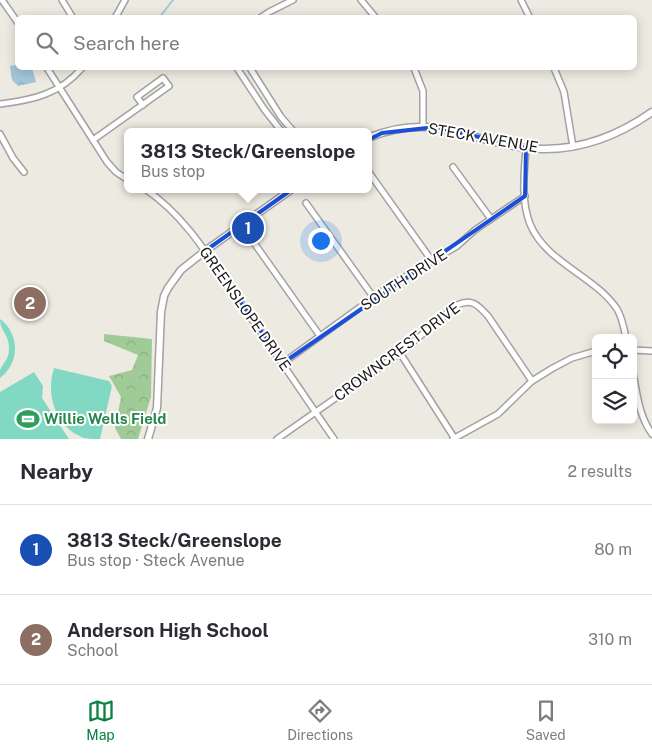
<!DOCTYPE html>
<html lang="en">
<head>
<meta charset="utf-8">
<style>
  :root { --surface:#fff; --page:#f7f7f7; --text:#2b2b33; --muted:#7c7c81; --line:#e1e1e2; --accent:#0b8043 }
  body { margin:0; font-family:"Public Sans",sans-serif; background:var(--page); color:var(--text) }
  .controls { position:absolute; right:15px; bottom:15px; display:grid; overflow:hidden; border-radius:8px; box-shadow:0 2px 12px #0003 }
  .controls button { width:45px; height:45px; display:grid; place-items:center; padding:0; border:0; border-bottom:1px solid var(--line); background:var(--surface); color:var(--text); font:25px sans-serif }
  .you { position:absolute; left:320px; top:240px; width:18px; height:18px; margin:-12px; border:4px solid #fff; border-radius:50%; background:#1a73e8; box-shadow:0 0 0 8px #1a73e833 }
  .badge { display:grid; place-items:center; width:32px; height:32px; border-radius:50%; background:var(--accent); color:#fff; font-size:16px; font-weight:700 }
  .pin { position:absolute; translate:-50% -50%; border:2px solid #fff; box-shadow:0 1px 5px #0006 }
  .popup { position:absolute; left:124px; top:128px; width:248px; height:65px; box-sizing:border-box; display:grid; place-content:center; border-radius:8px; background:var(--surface); filter:drop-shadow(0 1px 4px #0005); font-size:16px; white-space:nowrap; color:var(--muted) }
  .popup b { font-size:19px; color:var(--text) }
  .popup::after { content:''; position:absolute; left:50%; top:100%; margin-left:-10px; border:10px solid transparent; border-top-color:var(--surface) }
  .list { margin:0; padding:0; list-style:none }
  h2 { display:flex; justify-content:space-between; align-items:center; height:65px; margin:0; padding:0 20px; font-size:21px }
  h2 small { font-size:16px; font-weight:400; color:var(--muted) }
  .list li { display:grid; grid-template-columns:32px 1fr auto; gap:15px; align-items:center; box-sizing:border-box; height:90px; padding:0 20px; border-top:1px solid var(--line) }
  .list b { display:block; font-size:19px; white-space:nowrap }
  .list p { margin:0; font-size:16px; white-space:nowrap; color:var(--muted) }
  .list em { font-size:16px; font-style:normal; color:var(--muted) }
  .icon { flex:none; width:28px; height:28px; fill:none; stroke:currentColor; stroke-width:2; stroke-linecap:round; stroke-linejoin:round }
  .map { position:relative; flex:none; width:652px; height:439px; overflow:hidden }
  .search { position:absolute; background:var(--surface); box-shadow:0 2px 12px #0003; left:15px; right:15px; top:15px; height:55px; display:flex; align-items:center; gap:12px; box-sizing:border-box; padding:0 18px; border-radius:8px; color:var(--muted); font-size:19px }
  .sheet { height:245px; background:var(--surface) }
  nav { display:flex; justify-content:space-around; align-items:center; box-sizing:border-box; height:70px; border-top:1px solid var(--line); background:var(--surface); font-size:14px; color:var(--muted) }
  nav a { display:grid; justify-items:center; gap:2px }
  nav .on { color:var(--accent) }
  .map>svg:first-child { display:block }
  .forest { fill:url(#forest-crowns) }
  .pitch { fill:#82d9c3 }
  .water { fill:url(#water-ripples) }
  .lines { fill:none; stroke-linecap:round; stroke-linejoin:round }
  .stream { stroke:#a3c6d9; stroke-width:2 }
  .minor-casing { stroke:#a2a2a2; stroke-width:8 }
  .tertiary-casing { stroke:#a2a2a2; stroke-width:9 }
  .minor { stroke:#fff; stroke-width:5 }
  .tertiary { stroke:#fff; stroke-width:6 }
  .marked { fill:none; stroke:#1d4ed8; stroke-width:4; stroke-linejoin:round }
  .labels { text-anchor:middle; stroke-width:4; stroke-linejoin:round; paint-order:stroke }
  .street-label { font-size:15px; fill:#1b1b1b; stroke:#fff }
  .leisure-label { font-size:15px; font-weight:bold; fill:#27864d; stroke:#fff; text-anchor:start }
</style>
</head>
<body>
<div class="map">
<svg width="652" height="439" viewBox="0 0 652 439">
  <defs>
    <pattern id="forest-crowns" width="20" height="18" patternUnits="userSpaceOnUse" patternTransform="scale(1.25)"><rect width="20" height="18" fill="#a0cb97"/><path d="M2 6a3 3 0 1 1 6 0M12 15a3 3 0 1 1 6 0" fill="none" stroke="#89ae82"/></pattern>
    <pattern id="water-ripples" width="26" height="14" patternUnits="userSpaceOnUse" patternTransform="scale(1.25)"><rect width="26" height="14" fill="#a3c6d9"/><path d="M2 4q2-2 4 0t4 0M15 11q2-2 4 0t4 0" fill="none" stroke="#8caaba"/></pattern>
  </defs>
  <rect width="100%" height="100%" fill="#edeae1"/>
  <polygon class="forest" points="104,334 152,339 151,397 138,439 121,439 115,428 121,397 109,376 132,370 138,355 104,341"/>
  <g class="pitch">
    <path d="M0,319C20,334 20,363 0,378C0,375 0,372 0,370C4,361 9,360 9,348C9,334 0,331 0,319Z"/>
    <path d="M54,368L109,381L112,386L100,439C95,439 89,439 84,438C56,428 45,395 54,368Z"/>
    <polygon points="34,372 43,386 42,398 69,439 0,439 0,392"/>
  </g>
  <polygon class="water" points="17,65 18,68 32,68 36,82 18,86 12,80 10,66"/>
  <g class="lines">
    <polyline class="stream" points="159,18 173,0"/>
    <defs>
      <g id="minor">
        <polyline points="2,0 18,23"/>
        <polyline points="62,0 73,18"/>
        <polyline points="361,0 376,18"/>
        <polyline points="521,0 530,18"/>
        <polyline points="115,18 125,0"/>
        <polyline points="260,18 269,12 293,0"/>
        <polyline points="47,68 107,162 116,172 128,180"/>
        <polyline points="237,68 264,109 282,132"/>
        <polyline points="250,68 281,117 294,132"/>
        <polyline points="414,68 423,91 423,126"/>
        <polyline points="554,68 564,92 573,147"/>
        <path d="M0,104C33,100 60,94 82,68"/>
        <polyline points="0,134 13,158 24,172"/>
        <polyline points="93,140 169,86 163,78 137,97 143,105"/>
        <path d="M526,148C524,173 521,201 530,224C546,263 594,275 617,309C622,317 624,328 626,338"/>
        <polyline points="453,167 491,219"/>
        <polyline points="368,171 432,261"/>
        <path d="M145,189C183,214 208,255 233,292C267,340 300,390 334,439"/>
        <polyline points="306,203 374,298"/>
        <polyline points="252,240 320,336"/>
        <polyline points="633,350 652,351"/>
        <polyline points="400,353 455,439"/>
        <polyline points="283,363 388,287 457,246 475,230 525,196"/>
        <path d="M633,373C637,394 639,416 652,434"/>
        <path d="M277,439L400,353L457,305C472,298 478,305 488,316L532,381"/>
        <polyline points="453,439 498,414 532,381 553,368 572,358 596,351"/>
      </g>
      <g id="tertiary">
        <path d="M368,138C432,111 467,141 527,148C573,153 615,138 652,112"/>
        <polyline points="148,439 157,408 161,312 164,296 168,288 181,270 205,251 292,189"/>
      </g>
    </defs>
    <use href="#minor" class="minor-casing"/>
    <use href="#tertiary" class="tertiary-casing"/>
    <use href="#minor" class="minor"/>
    <use href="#tertiary" class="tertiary"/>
  </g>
  <path class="marked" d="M436,127L526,148L525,196L283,363L205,251L346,151L382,133Z"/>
  <defs>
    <symbol id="stadium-bare" viewBox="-9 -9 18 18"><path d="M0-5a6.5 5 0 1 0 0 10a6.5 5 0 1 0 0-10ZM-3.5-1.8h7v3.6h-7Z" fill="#2e9e5b" stroke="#fff" stroke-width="2.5" paint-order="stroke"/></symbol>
  </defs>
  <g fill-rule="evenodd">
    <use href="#stadium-bare" x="12" y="403" width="32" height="32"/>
  </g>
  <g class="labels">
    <g class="street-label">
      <text transform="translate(483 138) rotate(10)" y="5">STECK AVENUE</text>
      <text transform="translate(404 280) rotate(-33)" y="5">SOUTH DRIVE</text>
      <text transform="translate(245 309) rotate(55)" y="5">GREENSLOPE DRIVE</text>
      <text transform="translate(397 352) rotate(-37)" y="5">CROWNCREST DRIVE</text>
    </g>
    <g class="leisure-label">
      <text x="44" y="424">Willie Wells Field</text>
    </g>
  </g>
</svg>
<div class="controls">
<button><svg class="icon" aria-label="locate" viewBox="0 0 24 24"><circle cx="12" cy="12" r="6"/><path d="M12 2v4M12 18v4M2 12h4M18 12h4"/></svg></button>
<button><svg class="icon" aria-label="layers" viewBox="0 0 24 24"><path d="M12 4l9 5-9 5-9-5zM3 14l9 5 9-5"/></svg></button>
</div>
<div class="you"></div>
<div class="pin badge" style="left:248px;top:228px;background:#1a4fb4">1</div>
<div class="popup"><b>3813 Steck/Greenslope</b>Bus stop</div>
<div class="pin badge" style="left:30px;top:303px;background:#8d6e63">2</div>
<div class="search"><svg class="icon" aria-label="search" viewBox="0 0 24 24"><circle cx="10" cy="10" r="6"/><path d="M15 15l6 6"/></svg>Search here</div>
</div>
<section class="sheet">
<h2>Nearby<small>2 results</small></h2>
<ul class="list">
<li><span class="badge" style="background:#1a4fb4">1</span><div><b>3813 Steck/Greenslope</b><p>Bus stop · Steck Avenue</p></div><em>80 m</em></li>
<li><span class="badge" style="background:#8d6e63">2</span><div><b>Anderson High School</b><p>School</p></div><em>310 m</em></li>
</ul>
</section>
<nav>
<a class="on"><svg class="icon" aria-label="map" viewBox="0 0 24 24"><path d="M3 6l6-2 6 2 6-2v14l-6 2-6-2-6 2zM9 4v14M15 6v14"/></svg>Map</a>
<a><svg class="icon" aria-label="directions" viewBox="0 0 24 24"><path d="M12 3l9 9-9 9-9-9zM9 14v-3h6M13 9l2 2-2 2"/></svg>Directions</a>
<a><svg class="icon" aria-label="saved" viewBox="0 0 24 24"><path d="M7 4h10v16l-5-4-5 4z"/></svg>Saved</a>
</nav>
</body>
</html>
